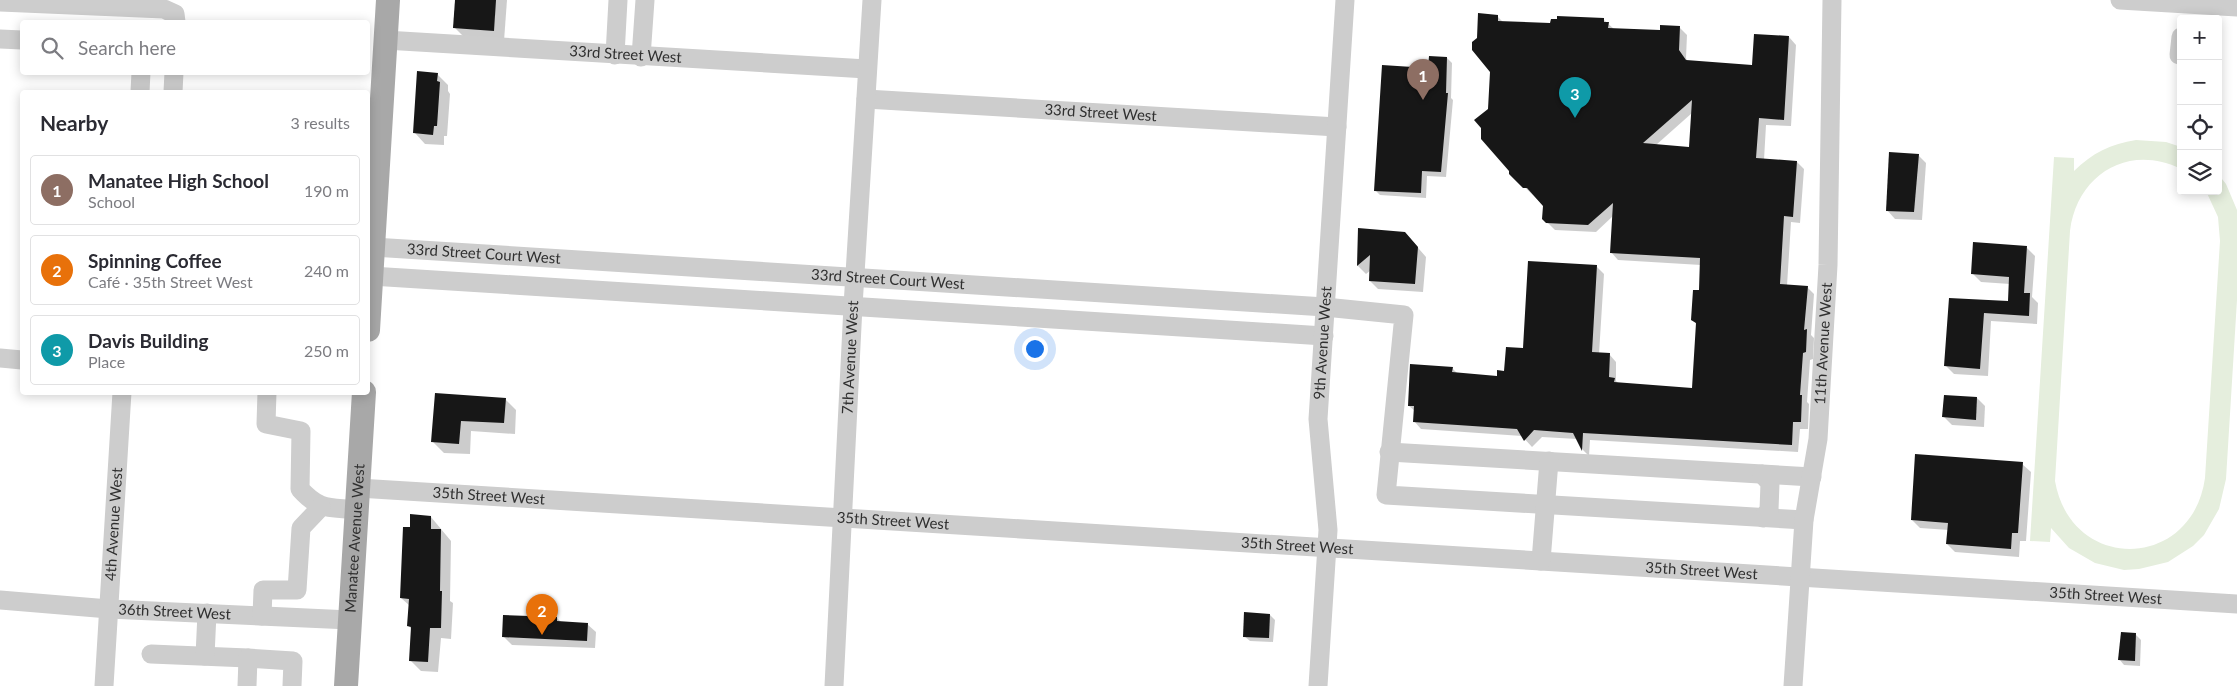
<!DOCTYPE html>
<html lang="en">
<head>
<meta charset="utf-8">
<style>
  :root { --surface:#fff; --page:#f2f2f3; --text:#2b2b33; --muted:#7c7c81; --line:#e1e1e2; --accent:#f2272b }
  body { margin:0; font-family:Lato,sans-serif; background:var(--page); color:var(--text) }
  .controls { position:absolute; right:15px; top:15px; display:grid; overflow:hidden; border-radius:5px; box-shadow:0 2px 12px #0003 }
  .controls button { width:45px; height:45px; display:grid; place-items:center; padding:0; border:0; border-bottom:1px solid var(--line); background:var(--surface); color:var(--text); font:25px sans-serif }
  .you { position:absolute; left:1034px; top:348px; width:18px; height:18px; margin:-12px; border:4px solid #fff; border-radius:50%; background:#1a73e8; box-shadow:0 0 0 8px #1a73e833 }
  .badge { display:grid; place-items:center; width:32px; height:32px; border-radius:50%; background:var(--accent); color:#fff; font-size:16px; font-weight:700 }
  .pin { position:absolute; translate:-50% -41px; filter:drop-shadow(0 1px 2px #0008) }
  .pin::after { content:''; position:absolute; top:26px; width:18px; height:15px; background:inherit; clip-path:polygon(0 0,100% 0,50% 100%) }
  .list { margin:0; padding:0; list-style:none }
  h2 { display:flex; justify-content:space-between; align-items:center; height:65px; margin:0; padding:0 20px; font-size:21px }
  h2 small { font-size:16px; font-weight:400; color:var(--muted) }
  .list li { display:grid; grid-template-columns:32px 1fr auto; gap:15px; align-items:center; box-sizing:border-box; height:70px; margin:0 10px 10px; padding:0 10px; border:1px solid var(--line); border-radius:5px }
  .list b { display:block; font-size:19px; white-space:nowrap }
  .list p { margin:0; font-size:16px; white-space:nowrap; color:var(--muted) }
  .list em { font-size:16px; font-style:normal; color:var(--muted) }
  .icon { flex:none; width:28px; height:28px; fill:none; stroke:currentColor; stroke-width:2; stroke-linecap:round; stroke-linejoin:round }
  .map { position:relative; flex:none; width:2237px; height:686px; overflow:hidden }
  .search { position:absolute; background:var(--surface); box-shadow:0 2px 12px #0003; left:20px; top:20px; width:350px; height:55px; display:flex; align-items:center; gap:12px; box-sizing:border-box; padding:0 18px; border-radius:5px; color:var(--muted); font-size:19px }
  .panel { position:absolute; background:var(--surface); box-shadow:0 2px 12px #0003; left:20px; top:90px; width:350px; height:305px; border-radius:5px }
  .map>svg:first-child { display:block }
  .garden { fill:#e5eedd }
  .shadow { fill:#0003; fill-rule:evenodd }
  .building { fill:#171717; fill-rule:evenodd }
  .lines { fill:none; stroke-linecap:round; stroke-linejoin:round }
  .minor { stroke:#cdcdcd; stroke-width:19 }
  .major { stroke:#a8a8a8; stroke-width:24 }
  .labels { text-anchor:middle; stroke-width:5; stroke-linejoin:round; paint-order:stroke }
  .street-label { font-size:15px; fill:#303030; stroke:#fff }
</style>
</head>
<body>
<div class="map">
<svg width="2237" height="686" viewBox="0 0 2237 686">
  <rect width="100%" height="100%" fill="#fff"/>
  <path class="garden" d="M2136,140L2166,142L2181,147V169C2128,143 2077,175 2070,231L2055,481C2071,573 2192,571 2205,478L2220,241L2218,217L2206,191H2218V174L2226,184L2237,210V300L2226,479L2219,509L2204,535L2193,546L2168,562L2139,569L2124,570L2095,563L2069,548L2051,528L2050,542L2030,541L2054,157L2074,158V171C2092,153 2111,144 2136,140Z"/>
  <g class="shadow">
    <polygon points="456,0 507,0 504,41 465,38 454,27"/>
    <path d="M1497,16L1503,22L1551,25L1604,20L1614,29L1662,32L1679,27L1687,35L1686,58L1688,62L1754,66L1789,37L1796,45L1791,126L1766,125L1764,160L1797,162L1804,169L1800,223L1791,222L1787,286L1807,287L1814,294L1811,335L1814,338L1813,359L1810,360L1807,402L1809,404L1808,429H1800L1798,452L1590,440L1589,456L1583,450L1577,439L1542,437L1532,447L1522,436L1421,429L1414,421L1415,411L1409,406L1452,368L1458,374L1498,377L1505,372L1596,266L1604,274L1599,354H1609L1616,362V381L1619,384L1694,389L1697,325L1693,320L1700,292L1701,265L1618,260L1611,252L1613,216L1596,232L1555,230L1544,219V206L1511,174L1489,109ZM1692,113L1690,148L1656,145Z"/>
    <polygon points="1447,58 1452,63 1451,98 1453,100 1446,177 1427,176 1426,198 1380,195 1375,190 1429,69"/>
    <polygon points="437,74 448,85 448,91 450,94 447,136 444,136 444,145 425,144 415,133"/>
    <polygon points="1918,155 1926,163 1922,220 1895,219 1887,210"/>
    <polygon points="1359,230 1413,242 1426,257 1423,292 1378,289 1370,281 1371,270 1366,274 1358,266"/>
    <polygon points="2027,248 2035,256 2032,297 2038,303 2037,324 1991,321 1988,376 1954,374 1946,366 1950,299 2009,302 2010,284 1981,282 1973,274"/>
    <polygon points="436,395 505,399 516,410 515,434 471,431 470,454 444,453 433,442"/>
    <polygon points="1977,398 1985,406 1984,427 1952,425 1944,417"/>
    <polygon points="2022,464 2031,472 2026,541 2020,541 2019,557 1955,552 1947,544 1949,530 1920,528 1912,520"/>
    <polygon points="431,517 451,541 450,601 453,603 451,639 441,638 438,672 421,671 410,660 412,630 409,626 410,606 401,598 411,529"/>
    <polygon points="1270,615 1275,620 1273,642 1250,641 1244,636"/>
    <polygon points="557,618 562,623 587,624 596,632 595,648 512,645 503,636"/>
    <polygon points="2135,634 2141,640 2140,666 2124,665 2119,659"/>
  </g>
  <g class="building">
    <polygon points="455,0 496,0 494,31 453,28"/>
    <path d="M1478,13L1498,15V21L1550,23L1551,19H1557V16L1604,18V22H1609L1608,28L1660,30V25L1680,26L1679,50L1686,60L1752,65L1754,34L1789,36L1784,120L1759,118L1756,158L1797,161L1793,217L1784,216L1780,284L1808,286L1804,330L1807,329L1806,352L1803,353L1800,395H1802L1801,422H1793L1792,445L1583,433L1582,451L1573,433L1534,430L1524,441L1517,429L1413,422L1414,406H1408L1410,364L1453,367L1452,372L1497,376V370L1504,371L1506,347L1523,348L1528,261L1597,265L1592,352L1610,353L1609,377L1615,378L1614,382L1692,388L1696,323L1691,320L1693,290H1699L1700,258L1610,253L1613,203L1588,225L1546,223L1542,219L1543,206L1527,188H1523L1509,174V171L1481,139V128L1474,120L1488,109L1490,72L1472,50V42L1477,38ZM1692,100L1689,147L1643,143Z"/>
    <polygon points="1429,56 1447,57 1446,93 1448,93 1441,172 1422,171 1421,193 1374,191 1382,65 1428,68"/>
    <polygon points="417,71 438,73 437,81 440,82 437,126 434,126 433,135 413,133"/>
    <polygon points="1889,152 1919,154 1914,212 1886,211"/>
    <polygon points="1358,228 1405,232 1418,247 1415,284 1369,281 1370,255 1357,266"/>
    <polygon points="1973,242 2027,246 2024,293 2030,293 2029,316 1984,313 1980,369 1944,366 1949,298 2008,301 2009,277 1971,274"/>
    <polygon points="435,393 506,398 504,423 461,421 459,444 431,442"/>
    <polygon points="1944,395 1977,397 1976,420 1942,417"/>
    <polygon points="1915,454 2023,462 2018,533 2012,533 2011,549 1946,544 1948,523 1911,520"/>
    <polygon points="410,514 431,516 431,529 441,529 440,591 442,591 441,628 430,628 428,662 409,661 411,627 407,626 409,599 400,598 403,527 410,527"/>
    <polygon points="1244,612 1270,614 1269,638 1243,637"/>
    <polygon points="503,615 557,617 557,621 588,623 587,641 502,637"/>
    <polygon points="2121,632 2136,633 2135,661 2118,660"/>
  </g>
  <g class="lines">
    <g class="minor">
      <polyline points="2120,0 2237,7"/>
      <polyline points="0,2 164,9 175,14 176,22"/>
      <polyline points="0,39 22,40"/>
      <path id="s1" d="M385,40L867,69"/>
      <polyline points="615,55 618,0"/>
      <polyline points="2179,55 2181,37"/>
      <polyline points="641,57 645,0"/>
      <polyline points="140,92 141,72"/>
      <polyline points="173,92 174,72"/>
      <path id="s2" d="M866,99L1337,127"/>
      <path id="s3" d="M373,247L1325,307L1404,315L1386,495L1804,520"/>
      <polyline points="371,276 1324,336"/>
      <polyline points="0,358 22,360"/>
      <path d="M267,392L266,424L301,431L300,489C320,511 329,507 356,510"/>
      <polyline points="1389,452 1812,477"/>
      <polyline points="1762,474 1770,483 1769,510 1763,518"/>
      <path id="s4" d="M358,488L2237,604"/>
      <polyline points="1541,561 1549,461"/>
      <path id="s5" d="M0,600L109,609L350,620"/>
      <polyline points="262,616 263,590 297,590 301,528 321,507"/>
      <polyline points="151,654 248,658"/>
      <polyline points="205,656 207,613"/>
      <path id="s6" d="M104,686L122,392"/>
      <polyline points="247,686 248,658 293,661 292,686"/>
      <path id="s7" d="M834,686L853,306L872,0"/>
      <path id="s8" d="M1318,686L1328,530L1318,419L1345,0"/>
      <path id="s9" d="M1793,686L1804,520L1818,439L1828,265L1832,0"/>
    </g>
    <g class="major">
      <polyline points="368,330 388,0"/>
      <path id="s10" d="M346,686L364,392"/>
    </g>
  </g>
  <g class="labels">
    <g class="street-label">
      <text dy="5" stroke="none"><textPath href="#s1" startOffset="241">33rd Street West</textPath></text>
      <text dy="5" stroke="none"><textPath href="#s2" startOffset="235">33rd Street West</textPath></text>
      <text dy="5" stroke="none"><textPath href="#s3" startOffset="111">33rd Street Court West</textPath></text>
      <text dy="5" stroke="none"><textPath href="#s3" startOffset="516">33rd Street Court West</textPath></text>
      <text dy="5" stroke="none"><textPath href="#s8" startOffset="344">9th Avenue West</textPath></text>
      <text dy="5" stroke="none"><textPath href="#s9" startOffset="344">11th Avenue West</textPath></text>
      <text dy="5" stroke="none"><textPath href="#s7" startOffset="329">7th Avenue West</textPath></text>
      <text dy="5" stroke="none"><textPath href="#s4" startOffset="131">35th Street West</textPath></text>
      <text dy="5" stroke="none"><textPath href="#s4" startOffset="536">35th Street West</textPath></text>
      <text dy="5" stroke="none"><textPath href="#s6" startOffset="162">4th Avenue West</textPath></text>
      <text dy="5" stroke="none"><textPath href="#s10" startOffset="148">Manatee Avenue West</textPath></text>
      <text dy="5" stroke="none"><textPath href="#s4" startOffset="941">35th Street West</textPath></text>
      <text dy="5" stroke="none"><textPath href="#s4" startOffset="1346">35th Street West</textPath></text>
      <text dy="5" stroke="none"><textPath href="#s4" startOffset="1751">35th Street West</textPath></text>
      <text dy="5" stroke="none"><textPath href="#s5" startOffset="175">36th Street West</textPath></text>
    </g>
  </g>
</svg>
<div class="controls">
<button>+</button>
<button>−</button>
<button><svg class="icon" aria-label="locate" viewBox="0 0 24 24"><circle cx="12" cy="12" r="6"/><path d="M12 2v4M12 18v4M2 12h4M18 12h4"/></svg></button>
<button><svg class="icon" aria-label="layers" viewBox="0 0 24 24"><path d="M12 4l9 5-9 5-9-5zM3 14l9 5 9-5"/></svg></button>
</div>
<div class="you"></div>
<div class="pin badge" style="left:1423px;top:100px;background:#8d6e63">1</div>
<div class="pin badge" style="left:542px;top:635px;background:#e8710a">2</div>
<div class="pin badge" style="left:1575px;top:118px;background:#0f9aa8">3</div>
<div class="search"><svg class="icon" aria-label="search" viewBox="0 0 24 24"><circle cx="10" cy="10" r="6"/><path d="M15 15l6 6"/></svg>Search here</div>
<section class="panel">
<h2>Nearby<small>3 results</small></h2>
<ul class="list">
<li><span class="badge" style="background:#8d6e63">1</span><div><b>Manatee High School</b><p>School</p></div><em>190 m</em></li>
<li><span class="badge" style="background:#e8710a">2</span><div><b>Spinning Coffee</b><p>Café · 35th Street West</p></div><em>240 m</em></li>
<li><span class="badge" style="background:#0f9aa8">3</span><div><b>Davis Building</b><p>Place</p></div><em>250 m</em></li>
</ul>
</section>
</div>
</body>
</html>
